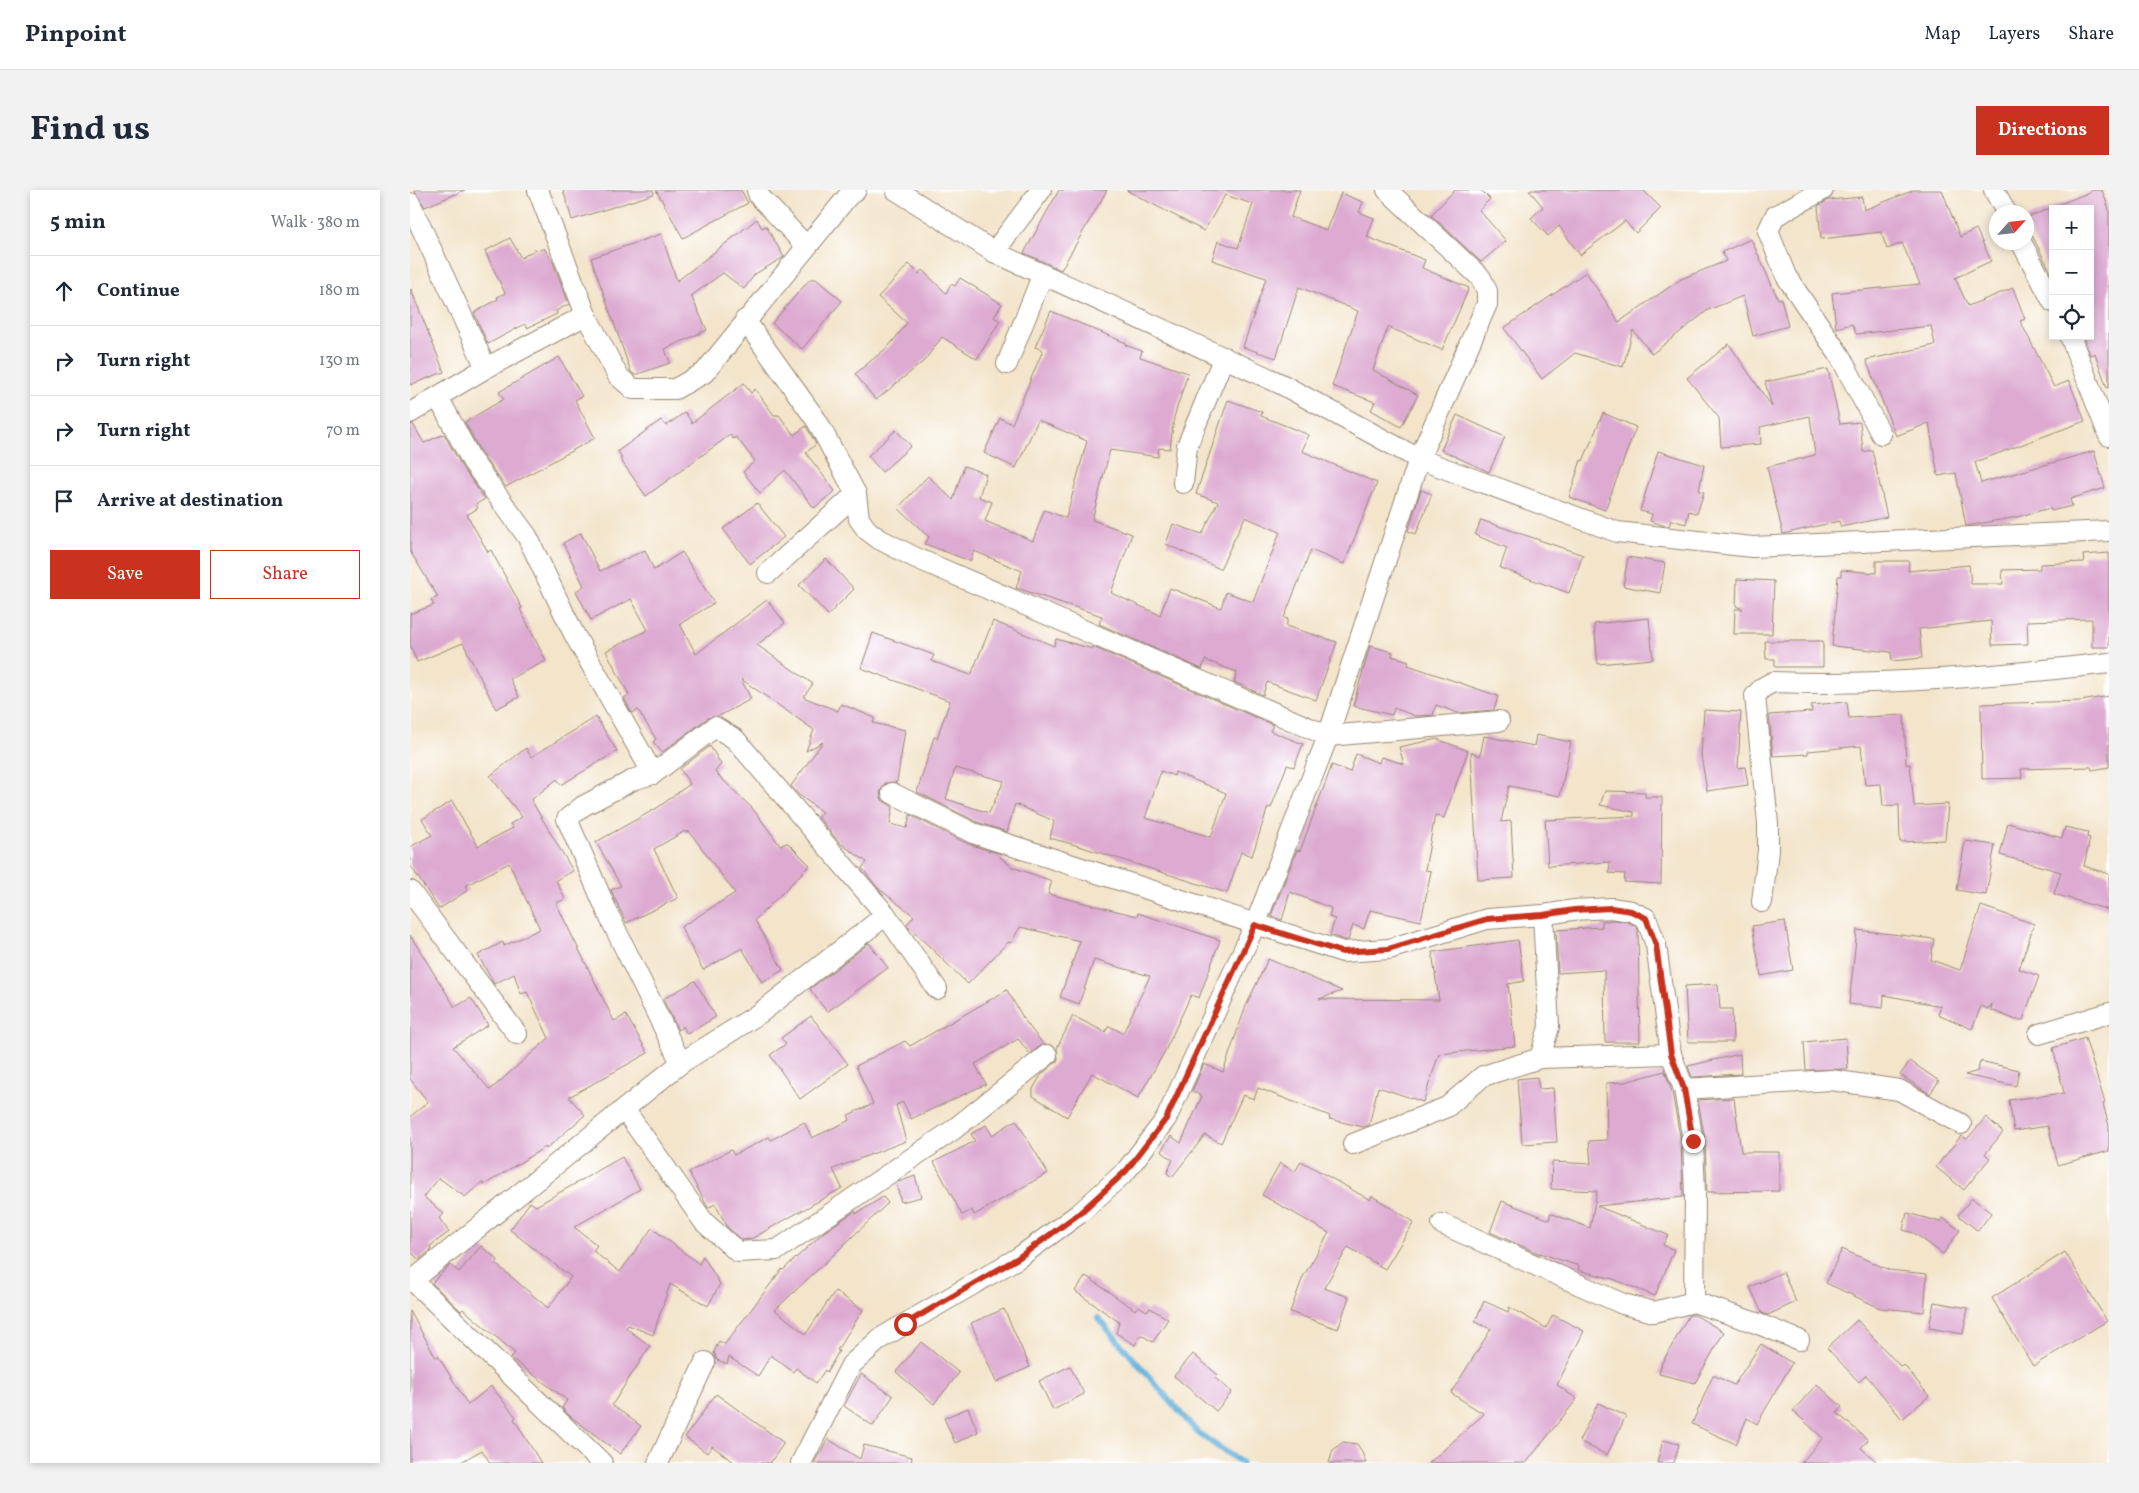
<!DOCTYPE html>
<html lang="en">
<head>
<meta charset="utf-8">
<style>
  :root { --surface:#fff; --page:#f2f2f3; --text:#1f2937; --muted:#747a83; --line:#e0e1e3; --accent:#c8321e }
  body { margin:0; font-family:Vollkorn,serif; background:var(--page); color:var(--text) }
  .controls { position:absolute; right:15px; top:15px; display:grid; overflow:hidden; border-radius:0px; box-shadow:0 2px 8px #0003 }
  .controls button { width:45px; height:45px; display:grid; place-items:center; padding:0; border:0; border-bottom:1px solid var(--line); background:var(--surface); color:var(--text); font:25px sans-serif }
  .compass { position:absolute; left:1579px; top:15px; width:45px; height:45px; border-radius:50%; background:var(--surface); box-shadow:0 2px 8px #0003; rotate:63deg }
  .stop { position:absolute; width:15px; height:15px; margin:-11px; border:4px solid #c8321e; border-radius:50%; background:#fff }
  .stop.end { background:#c8321e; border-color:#fff; box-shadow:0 1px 5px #0008 }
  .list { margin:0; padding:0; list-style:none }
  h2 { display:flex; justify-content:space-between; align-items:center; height:65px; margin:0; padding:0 20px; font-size:21px }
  h2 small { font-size:16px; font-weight:400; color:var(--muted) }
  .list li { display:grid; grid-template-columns:32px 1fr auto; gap:15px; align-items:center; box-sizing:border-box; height:70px; padding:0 20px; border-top:1px solid var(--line) }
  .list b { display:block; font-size:19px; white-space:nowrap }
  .list em { font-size:16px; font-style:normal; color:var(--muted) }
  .actions { display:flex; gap:10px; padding:15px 20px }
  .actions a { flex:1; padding:11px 0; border:1px solid var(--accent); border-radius:0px; text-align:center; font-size:18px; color:var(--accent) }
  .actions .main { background:var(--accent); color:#fff }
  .icon { flex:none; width:28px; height:28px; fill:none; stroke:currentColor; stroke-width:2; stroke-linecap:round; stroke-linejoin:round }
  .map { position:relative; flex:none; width:1699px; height:1273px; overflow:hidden; border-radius:0px }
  header { display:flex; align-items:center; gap:30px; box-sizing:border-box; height:70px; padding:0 25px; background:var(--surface); border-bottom:1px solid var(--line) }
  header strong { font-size:24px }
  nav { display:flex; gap:28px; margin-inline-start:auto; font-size:18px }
  .intro { display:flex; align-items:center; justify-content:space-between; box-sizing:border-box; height:120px; padding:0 30px }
  h1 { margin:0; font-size:35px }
  .button { padding:12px 22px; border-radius:0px; background:var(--accent); color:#fff; font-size:18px; font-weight:700 }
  main { display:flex; gap:30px; padding:0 30px }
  aside { flex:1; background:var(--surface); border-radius:0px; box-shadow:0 2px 8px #0003 }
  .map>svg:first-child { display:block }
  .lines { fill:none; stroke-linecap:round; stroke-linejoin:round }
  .stream { stroke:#60afda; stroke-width:6 }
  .building { fill:#ddaad2; fill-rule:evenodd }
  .minor-casing { stroke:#978774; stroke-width:22 }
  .minor { stroke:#fff; stroke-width:20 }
  .route { stroke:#c8321e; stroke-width:6 }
</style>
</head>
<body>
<header>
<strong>Pinpoint</strong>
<nav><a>Map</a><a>Layers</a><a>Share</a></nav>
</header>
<div class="intro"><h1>Find us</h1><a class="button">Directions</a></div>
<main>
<aside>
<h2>5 min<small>Walk · 380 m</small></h2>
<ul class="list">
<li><svg class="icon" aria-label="ahead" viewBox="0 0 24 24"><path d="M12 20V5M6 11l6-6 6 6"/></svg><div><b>Continue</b></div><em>180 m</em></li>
<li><svg class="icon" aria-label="right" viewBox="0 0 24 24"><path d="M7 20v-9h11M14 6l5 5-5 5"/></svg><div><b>Turn right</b></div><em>130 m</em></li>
<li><svg class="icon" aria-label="right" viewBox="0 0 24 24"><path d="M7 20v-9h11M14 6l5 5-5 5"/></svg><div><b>Turn right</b></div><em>70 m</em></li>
<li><svg class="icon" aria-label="arrive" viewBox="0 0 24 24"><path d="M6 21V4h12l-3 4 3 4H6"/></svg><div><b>Arrive at destination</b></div></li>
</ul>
<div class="actions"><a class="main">Save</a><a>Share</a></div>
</aside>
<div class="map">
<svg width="1699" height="1273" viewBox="0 0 1699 1273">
  <rect width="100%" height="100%" fill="#fff"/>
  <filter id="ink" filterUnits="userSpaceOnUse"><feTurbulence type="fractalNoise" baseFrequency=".02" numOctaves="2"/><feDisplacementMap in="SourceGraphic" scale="10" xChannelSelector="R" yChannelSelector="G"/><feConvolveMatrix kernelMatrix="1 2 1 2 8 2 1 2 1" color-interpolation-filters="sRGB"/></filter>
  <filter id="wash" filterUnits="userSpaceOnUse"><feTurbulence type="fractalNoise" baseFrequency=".0096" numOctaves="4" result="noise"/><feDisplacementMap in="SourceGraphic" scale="20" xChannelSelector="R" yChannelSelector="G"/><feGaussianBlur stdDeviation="1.12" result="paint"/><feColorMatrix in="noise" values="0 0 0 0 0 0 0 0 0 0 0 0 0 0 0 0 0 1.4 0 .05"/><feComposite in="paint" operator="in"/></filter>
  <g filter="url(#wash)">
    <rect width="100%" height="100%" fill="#f3e4ca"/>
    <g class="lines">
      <polyline class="stream" points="688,1128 788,1243 832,1273"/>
    </g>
    <g id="blocks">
      <g class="building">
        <polygon points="4,0 55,0 15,17"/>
        <polygon points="153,0 243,0 244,4 162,30"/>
        <polygon points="246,0 331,0 338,13 273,48"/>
        <polygon points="649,0 697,0 651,80 614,63"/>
        <polygon points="716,0 890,0 881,27 916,40 931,3 953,12 949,22 964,28 957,47 1015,70 1012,78 1059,98 1032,160 978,137 963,180 1008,205 991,237 961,220 965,212 922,196 948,121 889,97 866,168 833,157 856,88 802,70 808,51 828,58 843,14 815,5 794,41"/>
        <polygon points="1045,0 1071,0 1080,9 1069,20 1096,51 1071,72 1021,25"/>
        <polygon points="1119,0 1233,0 1251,18 1226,43 1215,31 1170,65 1149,36 1138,46 1121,28 1133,17"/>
        <polygon points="1504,0 1532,0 1550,47 1566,39 1581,71 1545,88 1558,116 1603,98 1615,129 1610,131 1644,197 1659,191 1675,231 1565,272 1571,293 1684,261 1695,298 1660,309 1662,316 1641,321 1640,318 1607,327 1556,336 1546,283 1528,286 1519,233 1486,246 1456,170 1525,155 1521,136 1446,144 1442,134 1426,138 1422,103 1510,94 1492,53 1477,59 1471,42 1411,49 1408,16 1419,10 1452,7 1454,20"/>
        <polygon points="1680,0 1692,0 1699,19 1699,197 1697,198 1685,163 1680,165 1674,146 1680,146 1680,19 1643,19 1643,86 1616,34 1616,28 1680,2"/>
        <polygon points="347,29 352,38 356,36 374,67 345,84 334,99 313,83 281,106 297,140 255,159 260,173 225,185 221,182 181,68 251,44 267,91"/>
        <polygon points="100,48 111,68 126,59 128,61 134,58 143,72 159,114 146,121 147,124 117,138 115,134 78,154 64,123 88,109 87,107 95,103 75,61"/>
        <polygon points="1341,49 1368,109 1371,108 1378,136 1343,146 1333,106 1298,120 1242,164 1223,140 1213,177 1165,163 1132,189 1094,138 1176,82 1209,132 1271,89 1316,71 1312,62"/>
        <polygon points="499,74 509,84 512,80 536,103 541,94 545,96 550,88 592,114 584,127 590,131 567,169 532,147 514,171 466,210 445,184 479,156 497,133 468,107"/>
        <polygon points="400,89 406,89 432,111 392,159 362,133"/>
        <polygon points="1,99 34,182 0,195 0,100"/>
        <polygon points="641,121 716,153 715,155 732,161 730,167 778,183 764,227 760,259 749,258 748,267 700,260 682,330 722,344 701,403 750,425 760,398 811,418 816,402 843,412 870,342 835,327 810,379 756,354 763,334 792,344 808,312 786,304 818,210 852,222 851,226 899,245 892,261 967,293 934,374 901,360 874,428 878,429 876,436 927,452 906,510 857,492 853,505 824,492 827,482 795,470 792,479 689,434 692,426 606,398 612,381 564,361 560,371 515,354 519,347 488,318 518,286 543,310 554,276 576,284 569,307 582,312 575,331 623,351 634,320 656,328 677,251 628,230 606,278 574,263 590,228 602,234 633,160 625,157"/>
        <polygon points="1319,154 1362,217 1355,192 1418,179 1430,234 1450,232 1453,262 1462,260 1477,327 1431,337 1429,331 1373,344 1357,277 1405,265 1400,226 1350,237 1351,254 1311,257 1309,228 1277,188"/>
        <polygon points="149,167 172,206 165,210 185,248 96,297 72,265 55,232 94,209 89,202"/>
        <polygon points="334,193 341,203 345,199 364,225 369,225 384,245 396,236 406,254 396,263 425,301 404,318 375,280 350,303 333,282 345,271 326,247 323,249 320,245 236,306 210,269 212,268 208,261 251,230 256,236 275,222 282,233"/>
        <polygon points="1193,223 1226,237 1195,320 1159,307 1171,270 1173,271"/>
        <polygon points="1047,225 1095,247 1079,282 1031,260"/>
        <polygon points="3,234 14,253 34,244 52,277 75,309 66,314 68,318 57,325 78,362 81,360 112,418 110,419 136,471 100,489 109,507 86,519 53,453 7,472 0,455 0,424 24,415 21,410 28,407 0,361 0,235"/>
        <polygon points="486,240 501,256 472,282 458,266"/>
        <polygon points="1248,261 1294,275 1289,301 1294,302 1287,324 1279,321 1276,334 1261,330 1259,336 1252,335 1240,331 1242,324 1230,321"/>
        <polygon points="1011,300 1022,304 1006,344 998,341"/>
        <polygon points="347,313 374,347 340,374 313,339"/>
        <polygon points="1071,330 1173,365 1159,403 1090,378 1097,358 1065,345"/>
        <polygon points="171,343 190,381 235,360 244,380 272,362 304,413 270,434 286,464 357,410 375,433 347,455 403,494 393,507 428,521 431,514 465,528 463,533 495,540 487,592 475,593 470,603 472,610 483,617 480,634 497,638 500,625 558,654 591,664 590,667 602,677 642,691 638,704 727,726 728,723 810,750 789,808 781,805 755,861 728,908 682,883 657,927 623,906 623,899 631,885 648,870 647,858 663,826 695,842 699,836 713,843 740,786 684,770 669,814 650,807 670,751 610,737 601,753 598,752 558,794 498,736 497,734 504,726 468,698 452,678 457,672 430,653 408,627 412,622 389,605 381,596 413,552 396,561 404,540 331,489 341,509 309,526 298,528 252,562 243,552 246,549 228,520 222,523 214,508 219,505 196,461 238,440 221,409 181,430 166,401 174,396 153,353"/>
        <polygon points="1699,363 1699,457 1682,457 1682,429 1617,431 1618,454 1582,455 1581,431 1509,439 1512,468 1482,471 1481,462 1422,456 1428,386 1431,386 1431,380 1466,383 1466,371 1499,371 1498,381 1559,375 1561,394 1593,394 1592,380 1630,379 1630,374 1674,372 1673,365"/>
        <polygon points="1218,367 1255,373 1250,403 1213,396"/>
        <polygon points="416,369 444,399 418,425 389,395"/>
        <polygon points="1327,389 1364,391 1362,444 1324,444 1325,419 1333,419 1326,416"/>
        <polygon points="1239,428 1243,469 1188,474 1184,434"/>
        <path d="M583,431L644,456L646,449L683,459V457L863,535L860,541L893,554L884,577L877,575L861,618L858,617L842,666L831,662L817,703L669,656L640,648L644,631L605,614L597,642L567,632L507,602L524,547L527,548L540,511L451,478L463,443L524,465L521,471L561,485ZM545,578L594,591L579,623L536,609ZM751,581L764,586L765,582L816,603L801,647L735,628Z"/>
        <polygon points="1355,451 1413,451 1413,477 1365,477 1365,469 1356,469"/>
        <polygon points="960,456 983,462 982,466 999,471 998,475 1088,506 1084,520 1048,523 1026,515 1023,525 1005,526 984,518 982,525 943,516"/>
        <polygon points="1699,506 1699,577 1682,580 1681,577 1611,579 1612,588 1572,589 1571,514 1671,511"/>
        <polygon points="1437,512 1439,528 1494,525 1496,575 1500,574 1504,616 1538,614 1535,650 1490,652 1489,615 1473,616 1471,594 1455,595 1451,556 1398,561 1398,564 1363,566 1359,525 1402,522 1401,515"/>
        <polygon points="1294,520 1331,522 1328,578 1335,577 1338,595 1297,601 1291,565"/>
        <polygon points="186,527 207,561 151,595 147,589 121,610 163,681 146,690 155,709 146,713 204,831 216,825 238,863 159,907 175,925 136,959 135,957 74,995 72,992 55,1007 29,988 14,1007 34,1024 29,1028 39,1042 20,1056 21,1060 9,1070 0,1061 0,927 18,912 0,889 0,745 45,817 61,808 78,835 43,857 80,900 139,848 117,802 111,804 104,784 84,794 68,765 93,752 94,756 130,739 99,673 55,696 58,700 29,719 0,675 0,657 22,645 12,629 42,611 68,656 103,638 100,634 112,627 80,586 116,558 121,567"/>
        <polygon points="1126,545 1161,552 1150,606 1099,596 1091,632 1101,631 1104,688 1068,690 1061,562 1070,566 1074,546 1124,556"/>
        <polygon points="1027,549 1058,561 1034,628 1025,625 1015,680 1021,681 1011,731 960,720 954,739 943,735 938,750 934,750 920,745 925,729 919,727 921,718 880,702 872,730 861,726 887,660 890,661 922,575 940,582 946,564 969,573 971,567 994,574 989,557"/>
        <polygon points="300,556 311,574 305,582 342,618 370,655 378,653 400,675 345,730 373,780 352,792 332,758 293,780 271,737 325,703 279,641 276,643 275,641 244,659 268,708 216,733 201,700 211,696 186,652 247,618 280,594 270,579"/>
        <polygon points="1195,601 1235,602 1235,607 1252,607 1251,694 1214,692 1215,684 1199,683 1200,672 1138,676 1135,630 1224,626 1224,622 1190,615"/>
        <polygon points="1598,633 1652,648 1655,637 1678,642 1677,647 1680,648 1674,676 1699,684 1699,720 1644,704 1651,682 1590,665"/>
        <polygon points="1555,651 1585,655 1576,705 1547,700"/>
        <polygon points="1571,716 1624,734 1609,779 1629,786 1613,830 1606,830 1581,820 1582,814 1578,819 1571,816 1562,839 1528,824 1531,816 1474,805 1473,818 1439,814 1447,740 1524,749 1521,770 1550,780"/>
        <polygon points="1204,730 1218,732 1227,737 1228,740 1230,852 1195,852 1194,780 1148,783 1146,740 1192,737 1192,731"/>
        <polygon points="1375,731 1383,780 1351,786 1342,736"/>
        <polygon points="1108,750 1114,791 1098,794 1105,856 1029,864 1013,912 968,897 959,935 953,937 919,929 920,926 848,898 844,909 833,905 811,953 795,945 762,987 757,983 763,970 751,961 761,946 771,953 792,906 782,901 794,874 813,882 836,816 858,769 932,801 909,809 1029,810 1025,784 1027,784 1025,783 1022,762"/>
        <polygon points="459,753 478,778 417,822 400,799"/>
        <polygon points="285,791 306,827 277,844 273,836 268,840 253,809"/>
        <polygon points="1308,794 1310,819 1322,819 1323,852 1278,852 1275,796"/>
        <polygon points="597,800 615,831 633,854 620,864 608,849 565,874 576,894 501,929 493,912 486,915 496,951 423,979 432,998 341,1049 332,1050 318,1038 305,1014 298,1018 279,982 321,960 324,965 359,947 361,950 394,932 402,948 440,930 438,925 463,914 446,876 495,851 500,856"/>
        <polygon points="401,826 438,874 390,909 360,865 376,854 371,848"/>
        <polygon points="1436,848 1438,879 1396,880 1394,852"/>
        <polygon points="1675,848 1695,913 1693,914 1699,936 1699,961 1648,975 1638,936 1604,941 1599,910 1654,903 1643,858"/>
        <polygon points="1330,864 1331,884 1282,887 1278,876"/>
        <polygon points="1500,871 1529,891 1520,904 1490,885"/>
        <polygon points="1570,871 1609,880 1606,896 1555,885 1568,881"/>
        <polygon points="1255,881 1262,902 1271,952 1273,1007 1187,1016 1258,1045 1253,1055 1264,1060 1245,1106 1203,1089 1168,1080 1169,1076 1130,1063 1130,1064 1080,1042 1092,1011 1140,1030 1140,1023 1180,1038 1187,1001 1141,999 1142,972 1181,974 1179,951 1197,950 1196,893 1215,892"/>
        <polygon points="1127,887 1129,899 1143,898 1147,952 1112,954 1107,889"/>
        <polygon points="1324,908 1331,962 1369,962 1369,1001 1297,1002 1295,950 1288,910"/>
        <polygon points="1576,927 1593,942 1575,964 1580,968 1554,1000 1526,977 1551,946 1557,949"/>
        <polygon points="606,930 638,983 564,1025 562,1020 552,1025 524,972 565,951 561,944 576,935 582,945"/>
        <polygon points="212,967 230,999 164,1037 187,1055 183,1061 210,1082 242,1038 289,1074 293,1066 310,1094 298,1116 260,1094 243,1145 218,1135 216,1138 240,1156 202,1215 231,1236 210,1264 160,1226 152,1218 157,1210 101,1168 105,1163 53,1119 51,1121 22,1093 40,1075 49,1082 71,1056 88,1070 86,1074 138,1118 161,1087 100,1040 120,1012 126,1016"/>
        <polygon points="891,971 960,1010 962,1006 1004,1032 975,1079 938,1057 914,1098 939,1107 928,1139 880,1122 893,1087 919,1043 852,1005 870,973 885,982"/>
        <polygon points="505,986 511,1007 491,1012 486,993"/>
        <polygon points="473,1007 478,1013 365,1120 396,1144 425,1101 453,1120 427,1160 429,1161 417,1182 415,1180 406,1193 386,1178 383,1182 361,1165 348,1186 319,1167 317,1174 307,1170 304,1162 309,1151 315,1154 372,1079 373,1080 414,1042 445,1021 446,1024"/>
        <polygon points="1562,1008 1581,1023 1568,1041 1548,1025"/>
        <polygon points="1497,1023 1531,1032 1533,1028 1550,1040 1533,1064 1504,1043 1493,1040"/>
        <polygon points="1432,1059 1479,1080 1517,1084 1514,1122 1470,1118 1416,1093"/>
        <polygon points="1655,1062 1697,1131 1623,1176 1582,1108"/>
        <polygon points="1373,1082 1386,1112 1358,1125 1352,1123 1340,1097"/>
        <polygon points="676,1086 725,1120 728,1116 737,1121 740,1118 758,1129 743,1152 731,1145 725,1155 706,1143 709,1132 665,1101"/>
        <polygon points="1074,1111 1098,1122 1099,1117 1136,1138 1143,1125 1174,1141 1147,1195 1167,1209 1116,1273 1019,1273 1074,1224 1041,1203 1081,1139 1065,1132"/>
        <polygon points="1524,1112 1558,1118 1553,1144 1519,1138"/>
        <polygon points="594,1119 620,1177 586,1192 561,1133"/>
        <polygon points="0,1121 26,1168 28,1166 58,1215 81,1196 106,1227 104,1229 131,1273 80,1273 72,1260 49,1273 0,1273"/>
        <polygon points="1279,1125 1285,1125 1314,1142 1285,1193 1249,1184 1252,1173"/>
        <polygon points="1447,1130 1491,1177 1494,1175 1519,1206 1492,1229 1456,1185 1449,1192 1417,1158"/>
        <polygon points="511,1152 549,1183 524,1214 486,1182"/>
        <polygon points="1351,1154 1382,1173 1347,1234 1337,1228 1326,1254 1282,1234 1303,1185 1324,1195"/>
        <polygon points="783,1164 808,1185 805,1188 822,1202 806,1221 764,1186"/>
        <polygon points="660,1176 674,1204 643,1220 629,1191"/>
        <polygon points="451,1184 483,1206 463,1236 434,1216"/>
        <polygon points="1407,1194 1432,1217 1427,1223 1458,1250 1451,1258 1468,1273 1391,1273 1413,1248 1383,1221"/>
        <polygon points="306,1204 374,1253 360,1273 325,1273 302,1256 297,1263 275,1247"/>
        <polygon points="1188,1213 1216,1226 1197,1265 1169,1251"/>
        <polygon points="558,1218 568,1242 545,1253 534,1228"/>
        <polygon points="418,1249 450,1269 454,1255 502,1267 501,1273 404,1273"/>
        <polygon points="1253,1250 1269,1254 1264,1273 1247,1273"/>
        <polygon points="933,1252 947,1254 951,1260 956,1273 919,1273 923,1260"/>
      </g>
    </g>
  </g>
  <g filter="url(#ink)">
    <use href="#blocks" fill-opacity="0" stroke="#978774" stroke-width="1"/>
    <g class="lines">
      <defs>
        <g id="minor">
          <polyline points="128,0 176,125 208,186 223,199 265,199 294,183 439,5 446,0"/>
          <polyline points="347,0 349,6 396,56"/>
          <polyline points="486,0 584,62 871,194 1009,269 1207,342 1342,357 1699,341"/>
          <polyline points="1413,0 1365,26 1358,41 1376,86 1430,166 1471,244"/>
          <polyline points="1584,0 1596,22"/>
          <polyline points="0,13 76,178"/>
          <polyline points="1611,52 1643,112"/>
          <polyline points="584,62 631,0"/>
          <polyline points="335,130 407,231 446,304 449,329 457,340 469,349 504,367 918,546 1089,531"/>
          <polyline points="1660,146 1699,246"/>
          <polyline points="597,174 632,86"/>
          <polyline points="28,207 62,271 117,346 164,444 243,584"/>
          <polyline points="0,223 76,178 176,125"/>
          <polyline points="773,293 777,256 814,167"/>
          <polyline points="358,383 446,304"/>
          <polyline points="482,603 563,643 933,762 979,759 1077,729 1133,725 1163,720 1201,718 1221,721 1236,728 1246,755 1261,864"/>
          <polyline points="0,701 107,844"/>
          <path d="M1352,712L1358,660V633L1345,506L1352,498L1363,492C1475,496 1587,486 1699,473"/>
          <polyline points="1629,844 1699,823"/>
          <polyline points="1130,868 1261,864 1274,899 1421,890 1489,900 1551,934"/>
          <polyline points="271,873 200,728 157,629 173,616 225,589 243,584 305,537 325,549 476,725 527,799"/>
          <polyline points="214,919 294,1032 328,1062 367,1060 543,940 637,865"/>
          <polyline points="943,954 1037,917 1073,886 1130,868 1139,837 1133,725"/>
          <polyline points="1032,1034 1213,1114 1244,1122 1284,1112 1285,1006 1283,951 1274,899"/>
          <polyline points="0,1088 192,1273"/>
          <polyline points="2,1091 271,873 350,823 476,725"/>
          <polyline points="1284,1112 1346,1133 1389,1150"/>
          <polyline points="248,1273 295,1172"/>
          <polyline points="391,1273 441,1175 471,1148 608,1068 670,1023 716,981 756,929 845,735 918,546 1009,269 1077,114 1077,101 1071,88 977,0"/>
        </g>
      </defs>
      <use href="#minor" class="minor-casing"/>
      <use href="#minor" class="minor"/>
    </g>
  </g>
  <g class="lines" filter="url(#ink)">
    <polyline class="route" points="495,1134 608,1068 670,1023 716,981 756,929 845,735 932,762 978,759 1077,729 1133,725 1164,720 1201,718 1221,721 1236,728 1246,755 1261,864 1274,899 1283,951"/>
  </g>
</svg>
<div class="controls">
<button>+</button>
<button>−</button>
<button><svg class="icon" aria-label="locate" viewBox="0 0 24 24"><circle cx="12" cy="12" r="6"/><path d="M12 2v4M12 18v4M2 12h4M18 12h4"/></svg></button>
</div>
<svg class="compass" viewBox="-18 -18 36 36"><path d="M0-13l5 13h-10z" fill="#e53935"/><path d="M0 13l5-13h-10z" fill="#747a83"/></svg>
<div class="stop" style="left:495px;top:1134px"></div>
<div class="stop end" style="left:1283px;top:951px"></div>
</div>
</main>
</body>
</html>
